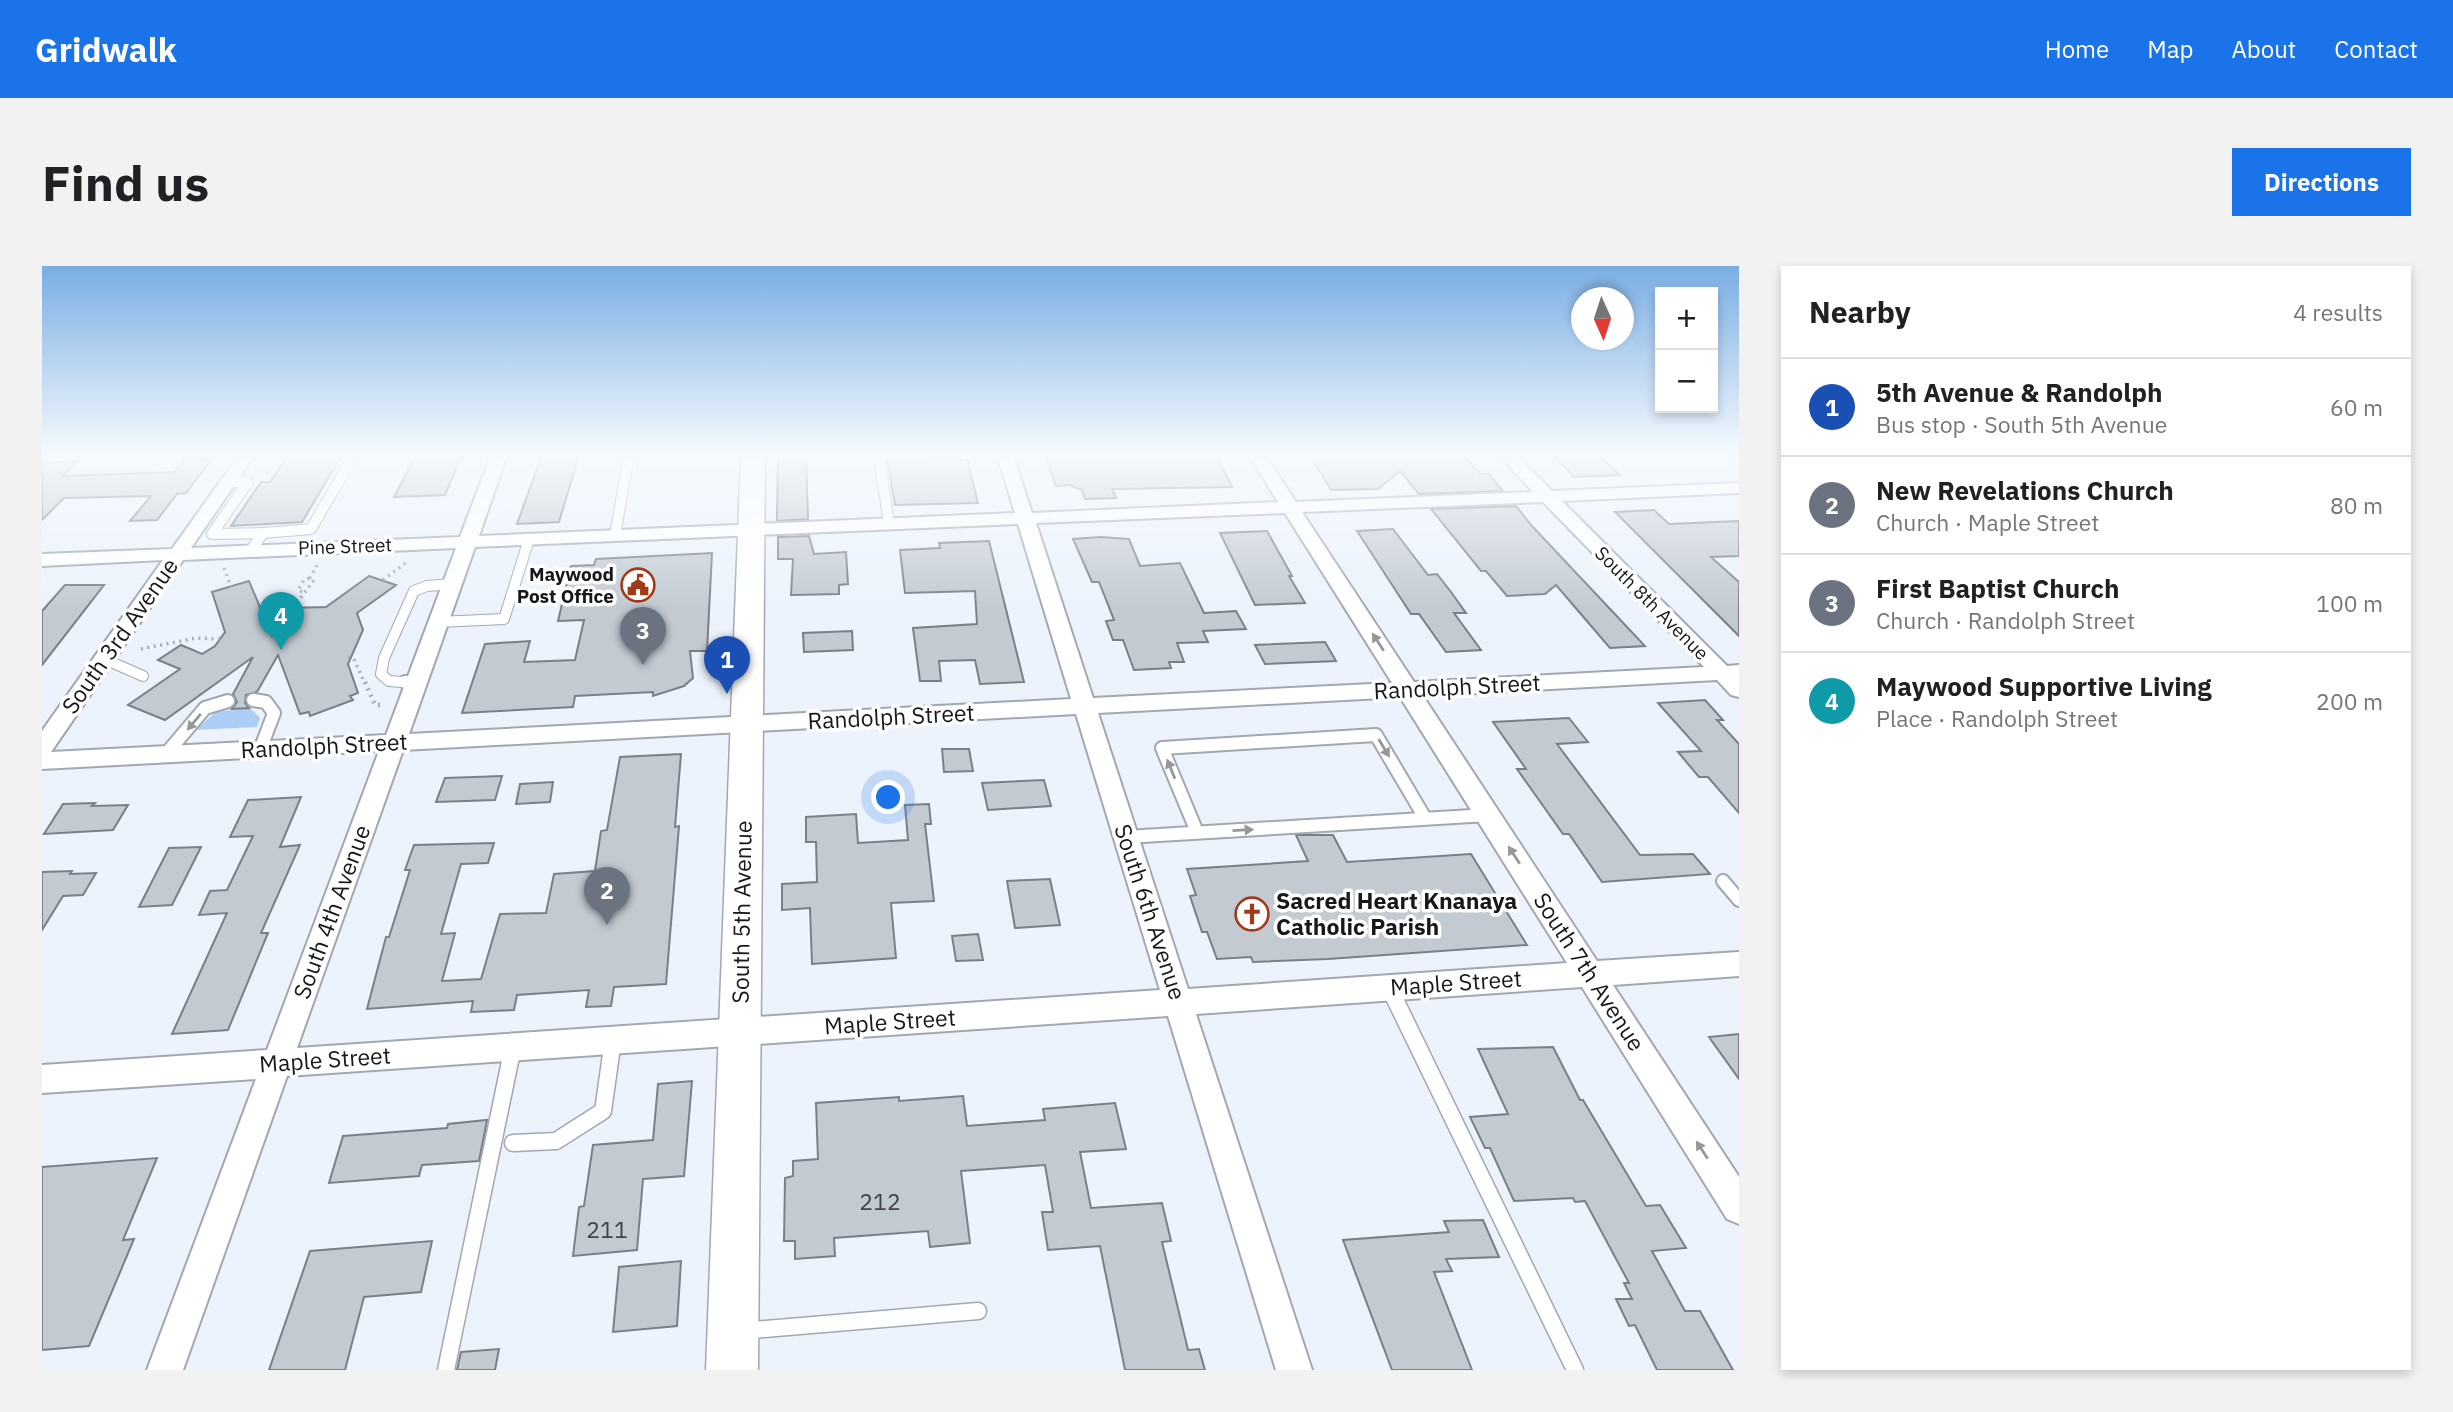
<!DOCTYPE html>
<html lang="en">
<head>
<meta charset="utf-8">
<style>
  :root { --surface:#fff; --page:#f2f2f2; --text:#202124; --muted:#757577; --line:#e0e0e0; --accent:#1a73e8 }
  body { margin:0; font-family:"IBM Plex Sans",sans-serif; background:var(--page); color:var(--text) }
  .controls { position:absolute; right:21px; top:21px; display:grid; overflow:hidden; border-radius:0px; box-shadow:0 4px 10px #0003 }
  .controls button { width:63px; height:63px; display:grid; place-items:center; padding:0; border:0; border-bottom:2px solid var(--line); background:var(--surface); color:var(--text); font:35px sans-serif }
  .compass { position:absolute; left:1529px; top:21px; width:63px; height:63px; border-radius:50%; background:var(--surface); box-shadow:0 4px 10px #0003; rotate:177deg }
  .you { position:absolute; left:847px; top:532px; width:24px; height:24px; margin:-18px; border:5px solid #fff; border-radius:50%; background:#1a73e8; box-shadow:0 0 0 10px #1a73e833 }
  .badge { display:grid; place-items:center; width:46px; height:46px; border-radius:50%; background:var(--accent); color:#fff; font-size:23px; font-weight:700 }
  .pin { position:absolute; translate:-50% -58px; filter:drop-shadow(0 2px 4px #0008) }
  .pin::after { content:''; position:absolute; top:37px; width:24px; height:21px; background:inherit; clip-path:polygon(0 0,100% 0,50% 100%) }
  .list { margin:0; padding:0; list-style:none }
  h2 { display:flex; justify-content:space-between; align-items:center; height:91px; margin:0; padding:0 28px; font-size:30px }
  h2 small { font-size:23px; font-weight:400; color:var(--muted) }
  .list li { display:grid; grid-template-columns:46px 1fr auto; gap:21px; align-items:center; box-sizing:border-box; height:98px; padding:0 28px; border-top:2px solid var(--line) }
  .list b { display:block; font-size:26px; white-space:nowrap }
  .list p { margin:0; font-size:23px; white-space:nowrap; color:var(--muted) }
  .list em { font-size:23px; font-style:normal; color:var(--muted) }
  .map { position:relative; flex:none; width:1697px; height:1104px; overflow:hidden; border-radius:0px }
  header { display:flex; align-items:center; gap:42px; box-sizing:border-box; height:98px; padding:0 35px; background:var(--accent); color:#fff }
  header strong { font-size:33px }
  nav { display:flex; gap:38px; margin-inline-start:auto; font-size:24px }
  .intro { display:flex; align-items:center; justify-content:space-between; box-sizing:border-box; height:168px; padding:0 42px }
  h1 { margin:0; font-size:49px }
  .button { padding:18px 32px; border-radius:0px; background:var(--accent); color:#fff; font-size:24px; font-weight:700 }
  main { display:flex; gap:42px; padding:0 42px }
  aside { flex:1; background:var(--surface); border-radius:0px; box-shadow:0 4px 10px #0003 }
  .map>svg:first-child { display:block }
  .green { fill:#abcdf6 }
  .building { fill:#c3cad2; stroke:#7a8088; stroke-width:2 }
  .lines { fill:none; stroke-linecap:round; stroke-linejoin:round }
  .lane-far2-casing { stroke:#a1a8b0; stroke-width:12 }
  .lane-far1-casing { stroke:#a1a8b0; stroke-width:16 }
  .lane-casing { stroke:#a1a8b0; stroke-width:19 }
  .street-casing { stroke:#a1a8b0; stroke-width:4 }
  .secondary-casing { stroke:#a1a8b0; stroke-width:3 }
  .path-far1 { stroke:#a8aeb5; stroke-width:3.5; stroke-dasharray:2 4.5; stroke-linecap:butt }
  .path { stroke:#a8aeb5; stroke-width:4.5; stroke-dasharray:2 5; stroke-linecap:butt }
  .lane-far2 { stroke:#fff; stroke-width:10 }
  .lane-far1 { stroke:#fff; stroke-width:12 }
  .lane { stroke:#fff; stroke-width:16 }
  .street { fill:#fff; fill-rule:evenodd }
  .secondary { fill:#fff; fill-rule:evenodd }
  .oneway { fill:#969798 }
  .labels { text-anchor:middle; stroke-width:7; stroke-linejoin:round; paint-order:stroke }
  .far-street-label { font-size:19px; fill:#16181b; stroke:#fff }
  .far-poi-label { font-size:19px; font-weight:bold; fill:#16181b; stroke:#fff; text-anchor:end }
  .street-label { font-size:23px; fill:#16181b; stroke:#fff }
  .poi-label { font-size:23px; font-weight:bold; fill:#16181b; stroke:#fff; text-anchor:start }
  .near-number-label { font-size:23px; fill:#414449 }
</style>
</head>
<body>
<header>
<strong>Gridwalk</strong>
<nav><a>Home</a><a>Map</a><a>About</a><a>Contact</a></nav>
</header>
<div class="intro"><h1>Find us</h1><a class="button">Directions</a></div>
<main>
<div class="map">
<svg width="1697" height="1104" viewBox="0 0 1697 1104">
  <rect width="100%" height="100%" fill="#ecf3fc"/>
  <polygon class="green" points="208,442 218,452 215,461 153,464 174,446"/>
  <g class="building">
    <polygon points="246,189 300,189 260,256 189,260 219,216 228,216"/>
    <polygon points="374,189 420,189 403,229 352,231"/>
    <polygon points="500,189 537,189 517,256 475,258"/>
    <polygon points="736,189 764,189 766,253 735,255"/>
    <polygon points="1003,189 1174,189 1190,221 1070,223 1074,232 1043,233 1040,224 1028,219 1014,220"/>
    <polygon points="1268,189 1421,189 1439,208 1447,208 1461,225 1377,228 1358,205 1336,223 1289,224"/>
    <polygon points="1510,189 1556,189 1578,209 1532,211"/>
    <polygon points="918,190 919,194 925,193 936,237 853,239 845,193"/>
    <polygon points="170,193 144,227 135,228 115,254 88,255 109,230 22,232 0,254 0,197 35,195 21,210 132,206 142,194"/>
    <polygon points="1474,240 1490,260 1603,380 1568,382 1514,319 1503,328 1465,330 1444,305 1439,305 1389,243"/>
    <polygon points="1612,244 1627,258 1697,255 1697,290 1669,291 1697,316 1697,370 1573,246"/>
    <polygon points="1351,263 1386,309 1395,308 1409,326 1424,347 1412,347 1439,384 1404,386 1377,348 1369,348 1315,265"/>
    <polygon points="1225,265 1250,310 1247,310 1263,337 1213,339 1178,267"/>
    <polygon points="767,270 772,288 804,286 806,318 797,319 797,328 749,329 751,293 736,293 736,271"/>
    <polygon points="1059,271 1087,273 1098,300 1138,297 1162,347 1194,345 1204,363 1161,365 1166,376 1135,377 1142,396 1127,396 1129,402 1092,404 1081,374 1071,374 1064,355 1072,354 1057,316 1050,316 1031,273"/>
    <polygon points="947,275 982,416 938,418 933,394 897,395 899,415 878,415 871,362 935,358 933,325 863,327 858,284 898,282 897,277"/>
    <polygon points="670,287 665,385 648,385 651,412 642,420 611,430 611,426 533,430 531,441 420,447 443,378 488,375 482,396 533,394 542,354 516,355 529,300 552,299 554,293"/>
    <polygon points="327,310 354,319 315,347 321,364 306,398 316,427 308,430 311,434 268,450 267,446 258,448 236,389 215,426 204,429 203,437 207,442 190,443 195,436 191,428 211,391 123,454 86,439 138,403 116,394 139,379 160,388 173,380 183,366 170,326 207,315 230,370 245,342 284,341"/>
    <polygon points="23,319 62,319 0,399 0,345"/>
    <polygon points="810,365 811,384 762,386 761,367"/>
    <polygon points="1283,376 1294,395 1223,398 1213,379"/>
    <polygon points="1663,434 1681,454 1675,454 1697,478 1697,547 1666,511 1657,511 1636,486 1659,485 1616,437"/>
    <polygon points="1527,452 1546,476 1515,478 1598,589 1651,588 1668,608 1560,616 1527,568 1521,568 1475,503 1484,503 1451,456"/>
    <polygon points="900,483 927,483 931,505 902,506"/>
    <polygon points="639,488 633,561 637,560 624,718 572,721 569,740 544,741 547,724 475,729 472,744 429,746 431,735 325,743 344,671 347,671 368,604 363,604 372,579 452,577 446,597 419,598 399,668 413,667 400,715 439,713 458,648 504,647 512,608 553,605 559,565 565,564 578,491"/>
    <polygon points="460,510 453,534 394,536 403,512"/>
    <polygon points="1002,514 1009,540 946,544 940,517"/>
    <polygon points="511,516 508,536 474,538 478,518"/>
    <polygon points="259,531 238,581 258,579 219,667 226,667 186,764 130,768 185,647 157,649 168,625 185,624 211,570 188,571 206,534"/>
    <polygon points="53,537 50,540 86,539 71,564 2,568 21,538"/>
    <polygon points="887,538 889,558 883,558 892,635 849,637 854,692 770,698 768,642 740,644 740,618 775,616 774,576 764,576 764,551 814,548 816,577 866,574 863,539"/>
    <polygon points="1254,569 1291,569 1305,596 1429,588 1485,679 1286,693 1211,696 1209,691 1175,693 1165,666 1160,666 1148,630 1154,629 1145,603 1266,595"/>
    <polygon points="159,581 130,639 97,641 127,582"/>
    <polygon points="30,605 28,608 54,607 41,629 21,630 0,664 0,606"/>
    <polygon points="1008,613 1018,659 973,662 965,615"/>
    <polygon points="936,668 941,694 914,695 910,670"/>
    <polygon points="1697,768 1697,813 1667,771"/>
    <polygon points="1511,781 1538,834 1541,834 1604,940 1618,939 1644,982 1610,985 1643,1045 1658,1045 1691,1104 1615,1104 1593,1059 1587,1060 1574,1033 1590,1033 1582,1017 1587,1017 1543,935 1533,936 1531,932 1472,935 1448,882 1443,882 1428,851 1466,848 1436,783"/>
    <polygon points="650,815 642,910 601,913 595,984 531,990 537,941 542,940 551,879 611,874 616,818"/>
    <polygon points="921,830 925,860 1003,854 1001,843 1073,837 1084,883 1038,886 1049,942 1120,937 1129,975 1120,976 1146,1084 1157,1083 1163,1104 1083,1104 1058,980 1006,984 1000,946 1011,946 1003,899 919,905 928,977 888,981 886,965 792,972 793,990 753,993 753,975 742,975 743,912 751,910 751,895 776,893 774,837 857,831 857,835"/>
    <polygon points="445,854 437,895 380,899 377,910 287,917 301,870 405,862 406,858"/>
    <polygon points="115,892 81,974 92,973 47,1080 0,1084 0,901"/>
    <polygon points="1441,954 1457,991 1404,993 1410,1005 1392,1006 1430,1104 1350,1104 1301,974 1407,966 1402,955"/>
    <polygon points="390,975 379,1026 322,1031 303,1104 227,1104 268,985"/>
    <polygon points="639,995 635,1060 571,1066 577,1001"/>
    <polygon points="457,1083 453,1104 415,1104 419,1086"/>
  </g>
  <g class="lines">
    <defs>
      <g id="lane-far2">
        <polyline points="837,189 847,258"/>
        <polyline points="186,216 206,216 170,268 221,267"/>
        <polyline points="573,269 587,189"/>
        <polyline points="209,284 221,267 269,263 307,198"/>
        <polyline points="396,356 462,353 487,273"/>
        <polyline points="62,393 101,410"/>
        <polyline points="374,417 347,415 339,408 342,392 372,325 385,320 410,318"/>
      </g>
      <g id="lane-far1">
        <polyline points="363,416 374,417"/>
        <polyline points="211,434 224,436 232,447 218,484"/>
        <polyline points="124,488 163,442 186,435"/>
        <polyline points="1155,566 1120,482 1334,469 1383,552"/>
        <polyline points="1084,571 1446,549"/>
        <polyline points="1681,615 1697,634"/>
      </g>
      <g id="lane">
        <polyline points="1347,721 1533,1104"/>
        <polyline points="471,877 514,875 561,845 571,774"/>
        <polyline points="699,1065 936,1045"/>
        <polyline points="404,1104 471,781"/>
      </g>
      <path id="street" d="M197,189H213L149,282L418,271L449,189H465L437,270L973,247L955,189H971L990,247L1236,236L1207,189H1223L1254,236L1491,226L1457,189H1474L1510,225L1697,217V227L1520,235L1685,400L1697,399V431L1689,429L1675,414L1381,430L1555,695L1697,686V710L1571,719L1697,911V958L1685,953L1540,721L1154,748L1270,1104H1234L1126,750L245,810L141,1104H105L214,813L0,827V799L225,784L337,485L0,503V465L121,294L0,300V288L130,283ZM1501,236L1662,401L1372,416L1260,246ZM1243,247L1350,417L1051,432L994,257ZM976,258L1029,433L367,468L433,281ZM414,282L344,469L9,486L141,294ZM1358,431L1525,697L1146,723L1056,447ZM1034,448L1118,724L255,782L361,484Z"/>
      <polygon id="secondary" points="699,189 723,189 716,1104 664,1104"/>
    </defs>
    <use href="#lane-far2" class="lane-far2-casing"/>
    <use href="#lane-far1" class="lane-far1-casing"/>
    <use href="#lane" class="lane-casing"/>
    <use href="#street" class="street-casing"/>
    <use href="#secondary" class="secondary-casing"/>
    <g class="path-far1">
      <polyline points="182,302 189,321"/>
      <polyline points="341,314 365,296"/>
      <polyline points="260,326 256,324 262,314 268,312"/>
      <polyline points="251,342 272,314 268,312 275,299"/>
      <polyline points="99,383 154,372 178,373"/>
      <polyline points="306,391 312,393 323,418"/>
    </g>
    <polyline class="path" points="323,416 333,439 338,439"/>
    <use href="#lane-far2" class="lane-far2"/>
    <use href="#lane-far1" class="lane-far1"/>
    <use href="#lane" class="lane"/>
    <use href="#street" class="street"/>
    <use href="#secondary" class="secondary"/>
  </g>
  <defs><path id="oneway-solid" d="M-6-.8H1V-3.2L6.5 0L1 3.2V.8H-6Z" transform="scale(1.75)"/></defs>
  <g class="oneway">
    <use href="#oneway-solid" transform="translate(1336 376) rotate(-123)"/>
    <use href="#oneway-solid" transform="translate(152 456) rotate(130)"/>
    <use href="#oneway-solid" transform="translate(1342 482) rotate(59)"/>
    <use href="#oneway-solid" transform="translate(1129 503) rotate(-112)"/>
    <use href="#oneway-solid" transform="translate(1201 564) rotate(-3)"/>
    <use href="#oneway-solid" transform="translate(1472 589) rotate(-123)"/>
    <use href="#oneway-solid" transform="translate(1660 884) rotate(-123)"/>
  </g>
  <linearGradient id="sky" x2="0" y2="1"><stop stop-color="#7aaee3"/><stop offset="0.55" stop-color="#f6fafe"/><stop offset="1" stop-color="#f6fafe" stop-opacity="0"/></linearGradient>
  <rect width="1697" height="343" fill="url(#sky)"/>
  <defs>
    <symbol id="civic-ring" viewBox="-11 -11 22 22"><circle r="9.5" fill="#fff" stroke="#a13a16" stroke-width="1.5"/><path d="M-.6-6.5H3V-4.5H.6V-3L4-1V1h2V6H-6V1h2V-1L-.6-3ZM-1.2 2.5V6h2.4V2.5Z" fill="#a13a16"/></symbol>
    <symbol id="church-ring" viewBox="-11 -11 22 22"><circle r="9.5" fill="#fff" stroke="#a13a16" stroke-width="1.5"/><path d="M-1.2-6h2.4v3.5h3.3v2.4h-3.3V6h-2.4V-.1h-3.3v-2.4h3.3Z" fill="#a13a16"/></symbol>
  </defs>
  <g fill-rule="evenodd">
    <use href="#civic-ring" x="577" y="300" width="38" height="38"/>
    <use href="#church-ring" x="1191" y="629" width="38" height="38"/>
  </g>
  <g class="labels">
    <g class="far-street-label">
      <text transform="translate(303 280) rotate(-2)" y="7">Pine Street</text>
      <text transform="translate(1610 337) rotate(45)" y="7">South 8th Avenue</text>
    </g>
    <g class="far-poi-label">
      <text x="572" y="315">Maywood<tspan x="572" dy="22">Post Office</tspan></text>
    </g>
    <g class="street-label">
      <text transform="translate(78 370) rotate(-55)" y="8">South 3rd Avenue</text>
      <text transform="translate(1415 421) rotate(-3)" y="8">Randolph Street</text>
      <text transform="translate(849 451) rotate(-3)" y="8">Randolph Street</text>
      <text transform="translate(282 480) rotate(-3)" y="8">Randolph Street</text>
      <text transform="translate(290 646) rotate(-70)" y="8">South 4th Avenue</text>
      <text transform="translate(700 646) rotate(-89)" y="8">South 5th Avenue</text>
      <text transform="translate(1108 646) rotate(72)" y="8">South 6th Avenue</text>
      <text transform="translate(1547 706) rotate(57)" y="8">South 7th Avenue</text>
      <text transform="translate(1414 717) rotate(-4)" y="8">Maple Street</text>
      <text transform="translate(848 756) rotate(-4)" y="8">Maple Street</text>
      <text transform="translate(283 794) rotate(-4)" y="8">Maple Street</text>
    </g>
    <g class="poi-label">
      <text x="1234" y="643">Sacred Heart Knanaya<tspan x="1234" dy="26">Catholic Parish</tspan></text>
    </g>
    <g class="near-number-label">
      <text x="838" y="944">212</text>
      <text x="565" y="972">211</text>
    </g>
  </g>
</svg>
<div class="controls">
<button>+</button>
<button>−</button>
</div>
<svg class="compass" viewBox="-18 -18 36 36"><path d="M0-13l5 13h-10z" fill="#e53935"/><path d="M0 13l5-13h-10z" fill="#757577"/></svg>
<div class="you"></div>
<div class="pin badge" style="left:685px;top:428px;background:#1a4fb4">1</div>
<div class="pin badge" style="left:565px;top:659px;background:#6b7280">2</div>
<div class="pin badge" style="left:601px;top:399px;background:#6b7280">3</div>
<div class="pin badge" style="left:239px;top:384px;background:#0f9aa8">4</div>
</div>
<aside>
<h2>Nearby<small>4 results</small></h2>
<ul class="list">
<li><span class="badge" style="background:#1a4fb4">1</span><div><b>5th Avenue &amp; Randolph</b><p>Bus stop · South 5th Avenue</p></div><em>60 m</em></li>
<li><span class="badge" style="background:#6b7280">2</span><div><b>New Revelations Church</b><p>Church · Maple Street</p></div><em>80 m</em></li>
<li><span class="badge" style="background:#6b7280">3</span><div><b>First Baptist Church</b><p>Church · Randolph Street</p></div><em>100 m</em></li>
<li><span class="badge" style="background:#0f9aa8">4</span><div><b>Maywood Supportive Living</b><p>Place · Randolph Street</p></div><em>200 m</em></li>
</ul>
</aside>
</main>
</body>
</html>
